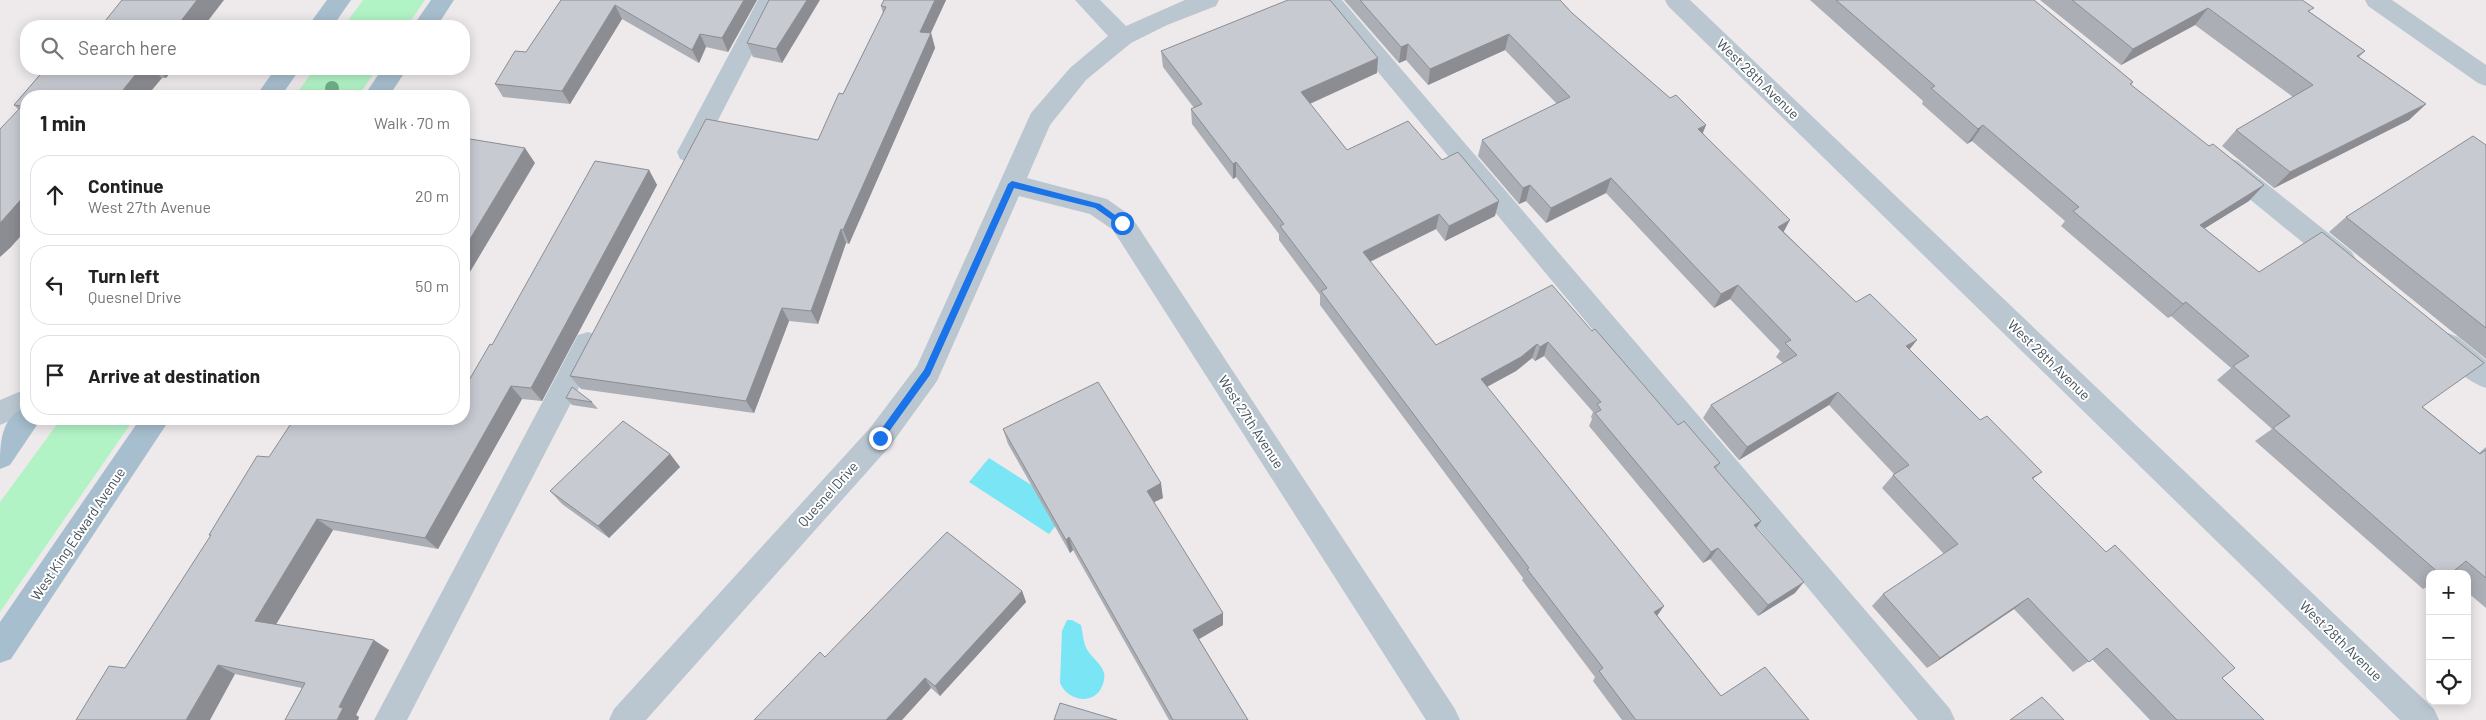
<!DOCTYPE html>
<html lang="en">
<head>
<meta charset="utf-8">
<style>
  :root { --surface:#fff; --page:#f6f6f6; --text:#222; --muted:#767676; --line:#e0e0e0 }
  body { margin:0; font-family:Barlow,sans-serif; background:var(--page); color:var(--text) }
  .controls { position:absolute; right:15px; bottom:15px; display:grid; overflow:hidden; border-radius:10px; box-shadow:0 2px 12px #0003 }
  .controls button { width:45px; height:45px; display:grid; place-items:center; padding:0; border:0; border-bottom:1px solid var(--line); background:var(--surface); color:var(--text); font:25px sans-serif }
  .stop { position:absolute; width:15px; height:15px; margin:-11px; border:4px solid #1a73e8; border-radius:50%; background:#fff }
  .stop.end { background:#1a73e8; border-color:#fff; box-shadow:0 1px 5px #0008 }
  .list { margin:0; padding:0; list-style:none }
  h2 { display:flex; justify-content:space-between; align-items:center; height:65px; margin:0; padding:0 20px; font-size:21px }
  h2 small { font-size:16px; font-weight:400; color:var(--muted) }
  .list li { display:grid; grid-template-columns:32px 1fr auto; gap:15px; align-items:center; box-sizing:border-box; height:80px; margin:0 10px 10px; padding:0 10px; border:1px solid var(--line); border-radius:20px }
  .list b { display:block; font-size:19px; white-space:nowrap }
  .list p { margin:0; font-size:16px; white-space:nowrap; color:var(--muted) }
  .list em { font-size:16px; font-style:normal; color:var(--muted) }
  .icon { flex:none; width:28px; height:28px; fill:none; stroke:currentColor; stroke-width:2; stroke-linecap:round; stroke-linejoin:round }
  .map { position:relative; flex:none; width:2486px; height:720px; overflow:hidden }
  .search { position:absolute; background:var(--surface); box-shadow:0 2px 12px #0003; left:20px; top:20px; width:450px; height:55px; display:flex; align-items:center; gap:12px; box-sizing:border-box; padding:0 18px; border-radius:20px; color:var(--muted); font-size:19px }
  .panel { position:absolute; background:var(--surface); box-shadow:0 2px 12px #0003; left:20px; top:90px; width:450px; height:335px; border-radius:20px }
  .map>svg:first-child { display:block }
  .green { fill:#b2f3c6 }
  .water { fill:#7ae5f4 }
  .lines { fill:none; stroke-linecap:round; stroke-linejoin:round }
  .minor { fill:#bac7d0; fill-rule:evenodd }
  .major { fill:#a7bece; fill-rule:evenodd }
  .tree { fill:#72b08c }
  .wall { fill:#abaeb4 }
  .shaded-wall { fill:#8b8d92 }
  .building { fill:#c7cad1; stroke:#8b8d92 }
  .route { fill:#1a73e8 }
  .labels { text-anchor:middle; stroke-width:4; stroke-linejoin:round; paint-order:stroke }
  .street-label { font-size:14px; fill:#42505a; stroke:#fff }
</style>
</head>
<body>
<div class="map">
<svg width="2486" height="720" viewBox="0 0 2486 720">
  <rect width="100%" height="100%" fill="#eeeaeb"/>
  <g class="green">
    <polygon points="363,0 425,0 407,26 344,26"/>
    <polygon points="314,69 377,69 358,96 295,96"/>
    <polygon points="61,419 134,419 0,612 0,502"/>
  </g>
  <g class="water">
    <polygon points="989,458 1069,509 1049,534 969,482"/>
    <path d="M1067,620H1072L1081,625C1083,633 1083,644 1088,651C1095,662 1109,668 1103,684C1096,706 1068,702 1060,683L1062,631Z"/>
  </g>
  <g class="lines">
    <g class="minor">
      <polygon points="758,0 780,0 698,159 689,162 680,159 677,152"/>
      <polygon points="1075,0 1100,0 1126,26 1185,0 1219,0 1216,6 1167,25 1131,43 1086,80 1050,125 1027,178 1107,199 1131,216 1455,709 1460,720 1426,720 1113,230 1090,214 1019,196 937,381 890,446 646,720 609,720 614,709 870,428 917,366 1031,113 1070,68 1108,36"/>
      <polygon points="1318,0 1342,0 1950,709 1955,720 1918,720"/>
      <polygon points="1665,0 1690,0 2434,709 2439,720 2400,720 1668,6"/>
      <polygon points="2365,0 2392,0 2486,65 2486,86 2478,83 2368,6"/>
      <polygon points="2229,158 2238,161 2352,252 2356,260 2352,268 2343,271 2334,268 2220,175 2216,168 2220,161"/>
      <polygon points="588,332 598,335 602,343 407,720 374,720 578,335"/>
      <path d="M2448,333L2458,337L2486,360V388C2468,382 2443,362 2434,345L2438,337Z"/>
      <polygon points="26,389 26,414 0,425 0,400"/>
    </g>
    <g class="major">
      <polygon points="327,0 351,0 333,26 308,26"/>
      <polygon points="431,0 454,0 437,26 413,26"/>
      <polygon points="275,69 300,69 281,96 256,96"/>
      <polygon points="382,69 407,69 389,96 364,96"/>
      <path d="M26,407V419H41L10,465L0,469C0,444 0,417 26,407Z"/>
      <polygon points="140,419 170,419 11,659 0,663 0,622"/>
    </g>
  </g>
  <circle class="tree" cx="332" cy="88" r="7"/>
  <g class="wall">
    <polygon points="561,0 757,0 728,52 706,47 699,63 622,19 570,104 503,97 495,84 526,52"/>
    <polygon points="769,0 782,63 753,57 747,43"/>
    <polygon points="884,0 946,0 931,33 935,48 849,244 846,243 818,324 789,321 754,413 581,389 570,376 818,140 843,94 883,13 881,6"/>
    <polygon points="1344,0 1560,0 1572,13 1670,98 1706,125 1703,133 1784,232 1856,302 1909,350 1980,420 2042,472 2033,479 2222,678 2264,720 2150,720 2092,659 2073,672 2014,609 1927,668 1872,606 1883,594 1944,554 1882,488 1894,474 1829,405 1739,460 1703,418 1711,405 1783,363 1776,357 1780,351 1730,299 1714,308 1606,193 1546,223 1526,201 1519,204 1478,156 1482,140 1557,104 1505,50 1428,85 1406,60 1399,63"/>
    <polygon points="1810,0 2034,0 2133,82 2131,85 2249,201 2204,228 2479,453 2486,447 2486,608 2467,592 2467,574 2430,574 2430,585 2423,589 2255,441 2272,429 2217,380 2231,368 2171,316 2168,318 2061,226 2065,221 1972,141 1967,144 1922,104 1923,101"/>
    <polygon points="2040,0 2302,0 2310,12 2365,51 2359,57 2426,104 2409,120 2274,188 2222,146 2236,130 2293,97 2195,25 2121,65"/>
    <polygon points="1161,51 1377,73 1310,104 1347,150 1442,160 1495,216 1445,241 1436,229 1370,262 1436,345 1592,331 1678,425 1720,463 1716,469 1761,521 1756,528 1795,593 1758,616 1710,559 1703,563 1589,426 1592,419 1591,417 1593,412 1544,356 1535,361 1532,358 1516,371 1487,387 1657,615 1721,696 1809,720 1622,720 1593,681 1595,677 1522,580 1523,578 1320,305 1320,295 1279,240 1279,234 1236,177 1233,179 1192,124 1191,109 1194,108 1163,67"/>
    <polygon points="45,69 173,69 166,78 162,78 26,96 26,230 10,248 19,110 14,105"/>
    <polygon points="2486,145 2486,359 2329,232 2346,217"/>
    <polygon points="649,170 657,185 542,401 522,399 438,549 333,530 276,624 389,650 356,715 359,717 358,720 285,720 302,688 235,674 125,668 211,536 209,535 269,457 464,389 492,345"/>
    <polygon points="566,398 592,402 598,409 572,405"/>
    <polygon points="1003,429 1163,498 1154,502 1223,625 1199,639 1248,720 1169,720 1073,550 1070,553 1008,444"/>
    <polygon points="670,454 680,467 609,538 562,504 550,491"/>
    <polygon points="1022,591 1026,602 940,696 931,688 902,720 754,720 825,657"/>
  </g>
  <g class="shaded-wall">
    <polygon points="197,0 224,0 204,26 177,26"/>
    <polygon points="744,0 757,0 728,52 722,38"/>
    <polygon points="807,0 820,0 782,63 776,49"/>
    <polygon points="935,0 946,0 924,47 920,32"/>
    <polygon points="615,5 622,19 570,104 562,91"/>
    <polygon points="2208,8 2195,25 2121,65 2133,49"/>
    <polygon points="931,33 935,48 849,244 843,230"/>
    <polygon points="700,34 706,47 699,63 692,50"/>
    <polygon points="1509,34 1505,50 1428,85 1430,69"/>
    <polygon points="1408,44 1406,60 1399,63 1401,47"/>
    <polygon points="1378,58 1377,73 1300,108 1301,92"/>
    <polygon points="140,69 153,69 162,78 147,96 118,96"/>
    <polygon points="157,69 173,69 166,78"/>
    <polygon points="2426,104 2409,120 2274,188 2290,172"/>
    <polygon points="1706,125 1699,141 1698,129"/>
    <polygon points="1983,125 1972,141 1967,144 1978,129"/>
    <polygon points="525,148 535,163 464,282 464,249"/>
    <polygon points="1236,162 1236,177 1233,179 1233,164"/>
    <polygon points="649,170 657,185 542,401 531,388"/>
    <polygon points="1611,178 1606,193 1546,223 1551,208"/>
    <polygon points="1530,185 1526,201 1519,204 1523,188"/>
    <polygon points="2264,185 2249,201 2186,240 2200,225"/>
    <polygon points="26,194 26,230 10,248 0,257 0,223"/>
    <polygon points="1499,201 1495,216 1445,241 1449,226"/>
    <polygon points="1439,214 1436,229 1361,266 1363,252"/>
    <polygon points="1790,220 1782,235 1778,227"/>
    <polygon points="841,229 846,243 818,324 811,311"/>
    <polygon points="1738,285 1730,299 1714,308 1721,294"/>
    <polygon points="2186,302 2171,316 2168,318 2183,304"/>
    <polygon points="782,308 789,321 754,413 746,401"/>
    <polygon points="1917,340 1906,354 1906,346"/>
    <polygon points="1548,342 1544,356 1535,361 1540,347"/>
    <polygon points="1537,344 1532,358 1516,371 1477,392 1481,379"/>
    <polygon points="511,386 522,399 438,549 425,538"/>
    <polygon points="1838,392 1829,405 1739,460 1747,447"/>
    <polygon points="670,454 680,467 609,538 598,526"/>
    <polygon points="1161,483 1163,498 1148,505 1147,491"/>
    <polygon points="317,519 333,530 272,631 255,621"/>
    <polygon points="1761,521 1753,533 1754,525"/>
    <polygon points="1069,537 1073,550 1070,553 1066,540"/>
    <polygon points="1718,548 1710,559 1703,563 1711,552"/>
    <polygon points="1804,582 1795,593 1758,616 1768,605"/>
    <polygon points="1022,591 1026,602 940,696 935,686"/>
    <polygon points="2028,598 2014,609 1927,668 1940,658"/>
    <polygon points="1664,606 1657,616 1654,612"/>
    <polygon points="1223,613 1223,625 1194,642 1193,630"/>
    <polygon points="374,640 389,650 356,715 359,717 358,720 337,720 339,707"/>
    <polygon points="218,665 235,674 210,720 186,720"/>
    <polygon points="925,678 931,688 902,720 886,720"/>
  </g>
  <g class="building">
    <polygon points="122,0 197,0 177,26 101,26"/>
    <polygon points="561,0 744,0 722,38 700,34 692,50 615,5 562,91 495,84 515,51 526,52"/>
    <polygon points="769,0 807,0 776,49 747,43"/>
    <polygon points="884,0 935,0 920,32 931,33 843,230 841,229 811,311 782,308 746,401 570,376 706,119 818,140 839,93 843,94 886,7 881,6"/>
    <polygon points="1288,0 1330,0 1378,58 1301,92 1347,150 1408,121 1442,160 1458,152 1499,201 1449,226 1439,214 1363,252 1436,345 1552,285 1592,331 1595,329 1678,425 1684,421 1720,463 1714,467 1761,521 1754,525 1804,582 1768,605 1718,548 1711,552 1595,413 1601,410 1597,404 1601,402 1548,342 1540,347 1537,344 1521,357 1481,379 1664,606 1654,612 1721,696 1765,667 1809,720 1636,720 1599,671 1603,668 1527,569 1529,568 1321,291 1327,288 1280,226 1284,224 1236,162 1233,164 1191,109 1202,104 1161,51"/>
    <polygon points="1360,0 1560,0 1572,13 1670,98 1676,95 1706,125 1698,129 1790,220 1778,227 1856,302 1870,294 1917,340 1906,346 1980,420 1987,416 2042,472 2032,478 2106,552 2115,545 2235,668 2222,678 2264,720 2177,720 2107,648 2089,662 2028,598 1940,658 1883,594 1958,544 1893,475 1909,465 1838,392 1747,447 1711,405 1797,355 1785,343 1791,340 1738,285 1721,294 1611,178 1551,208 1530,185 1523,188 1482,140 1570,97 1509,34 1430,69 1408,44 1401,47"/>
    <polygon points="1836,0 2034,0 2133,82 2130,84 2209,146 2213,144 2264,185 2200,225 2259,272 2322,232 2484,363 2422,407 2480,454 2486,450 2486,578 2466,561 2450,574 2440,574 2273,428 2290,416 2233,366 2249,356 2186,302 2183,304 2073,211 2079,207 1983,125 1978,129 1931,88 1935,86"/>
    <polygon points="2072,0 2302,0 2314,8 2308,11 2365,51 2357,56 2426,104 2290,172 2236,130 2313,85 2208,8 2133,49"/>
    <polygon points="45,69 140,69 118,96 26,96 26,194 0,223 0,129 22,106 14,105"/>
    <polygon points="2473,136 2486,145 2486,328 2346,217"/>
    <polygon points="464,138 525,148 464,249"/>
    <polygon points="595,161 649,170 531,388 511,386 425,538 317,519 255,621 374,640 339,707 343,708 337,720 285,720 305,683 218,665 186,720 76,720 109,666 125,668 211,535 209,535 257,456 269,457 294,419 464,419 464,389 490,344 492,345"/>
    <polygon points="1098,382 1161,483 1147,491 1223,613 1193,630 1248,720 1173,720 1069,537 1066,540 1003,429"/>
    <polygon points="572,387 592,402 566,398"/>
    <polygon points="623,421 670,454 598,526 550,491"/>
    <polygon points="947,532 1022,591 935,686 925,678 886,720 754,720 820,652 825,657"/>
    <polygon points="2042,697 2064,720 2010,720"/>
    <polygon points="1060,703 1117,720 1054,720"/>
  </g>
  <polygon class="route" points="1012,181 1100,204 1126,223 1119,225 1095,208 1014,188 930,375 883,440 877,440 877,435 924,370 1008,184"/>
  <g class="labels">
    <g class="street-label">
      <text transform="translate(1758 79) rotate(44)" y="5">West 28th Avenue</text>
      <text transform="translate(2049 360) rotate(44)" y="5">West 28th Avenue</text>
      <text transform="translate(1251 422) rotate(57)" y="5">West 27th Avenue</text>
      <text transform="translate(828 494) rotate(-48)" y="5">Quesnel Drive</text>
      <text transform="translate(78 534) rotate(-56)" y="5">West King Edward Avenue</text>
      <text transform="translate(2341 641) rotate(44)" y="5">West 28th Avenue</text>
    </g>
  </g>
</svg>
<div class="controls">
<button>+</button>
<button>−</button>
<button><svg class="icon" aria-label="locate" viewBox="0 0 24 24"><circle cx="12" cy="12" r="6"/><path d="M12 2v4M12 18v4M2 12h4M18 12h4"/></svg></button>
</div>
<div class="stop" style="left:1122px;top:223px"></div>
<div class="stop end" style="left:880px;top:438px"></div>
<div class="search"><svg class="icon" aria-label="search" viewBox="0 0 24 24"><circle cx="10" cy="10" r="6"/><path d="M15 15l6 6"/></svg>Search here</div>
<section class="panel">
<h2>1 min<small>Walk · 70 m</small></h2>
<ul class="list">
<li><svg class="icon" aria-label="ahead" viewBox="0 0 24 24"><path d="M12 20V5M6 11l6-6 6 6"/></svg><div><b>Continue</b><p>West 27th Avenue</p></div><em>20 m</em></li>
<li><svg class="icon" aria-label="left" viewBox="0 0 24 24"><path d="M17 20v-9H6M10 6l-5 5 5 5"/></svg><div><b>Turn left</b><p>Quesnel Drive</p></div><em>50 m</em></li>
<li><svg class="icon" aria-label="arrive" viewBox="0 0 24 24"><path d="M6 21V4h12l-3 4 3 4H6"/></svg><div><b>Arrive at destination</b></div></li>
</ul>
</section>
</div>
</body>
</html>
